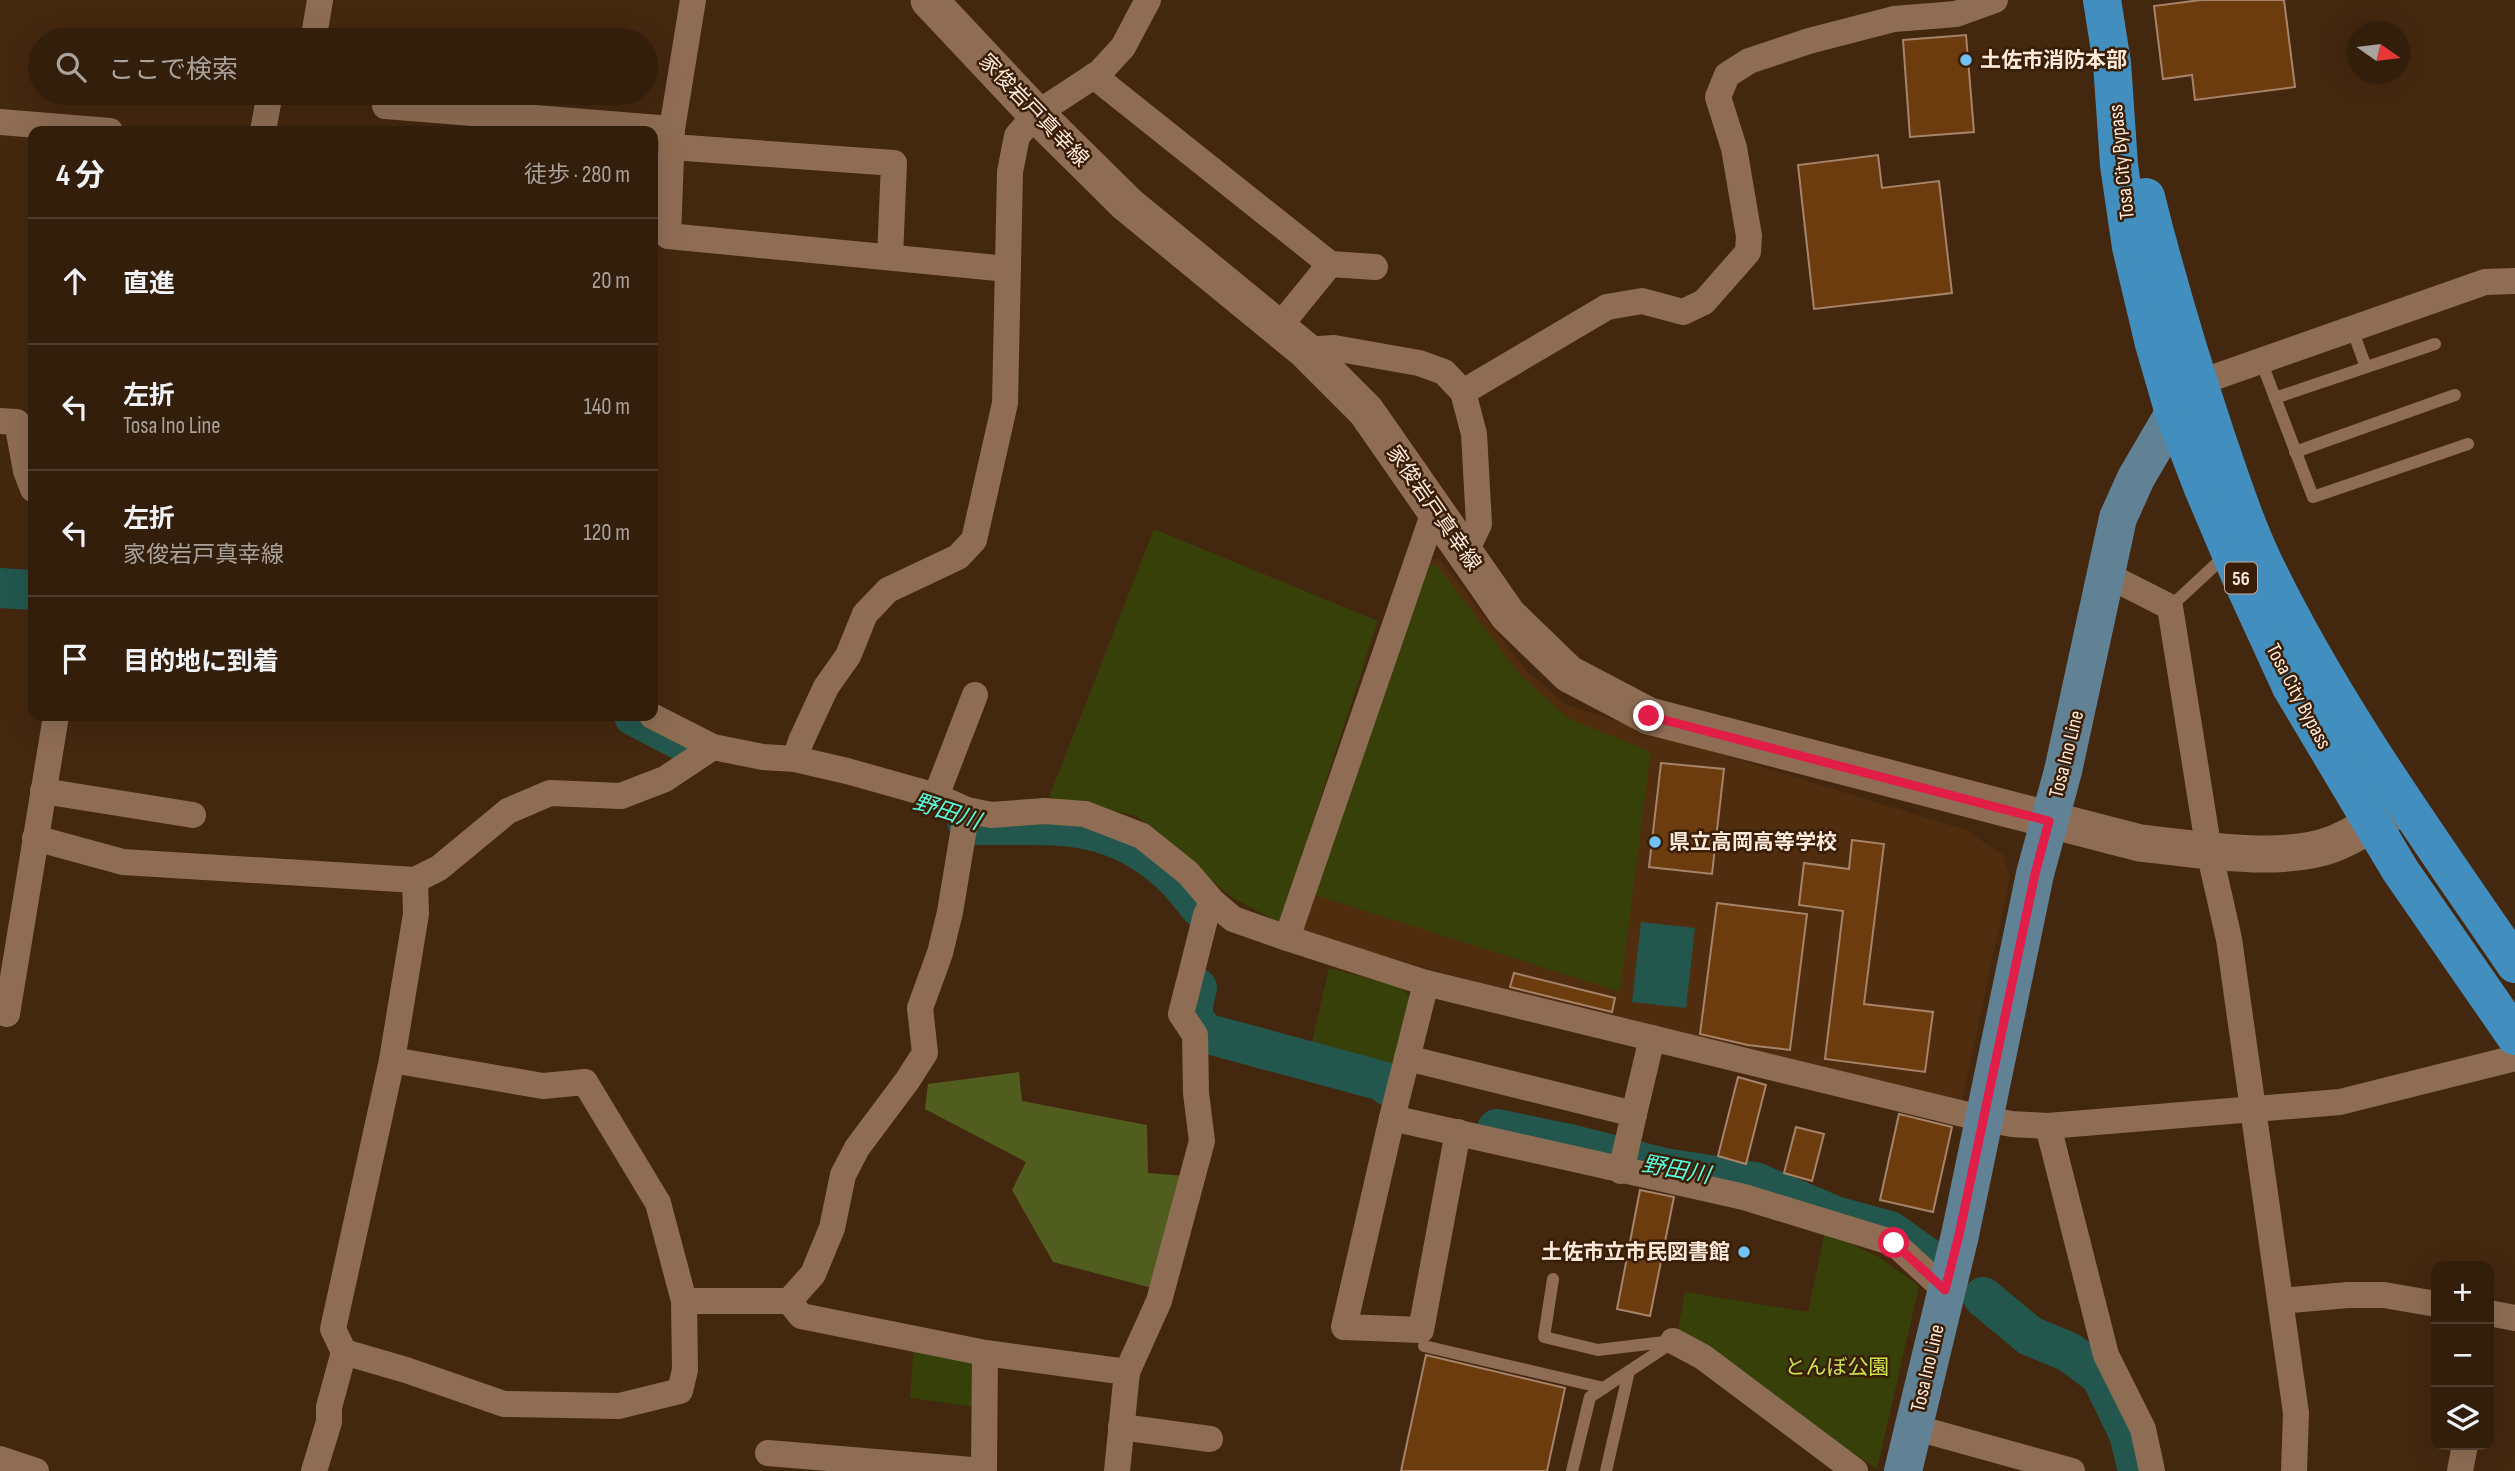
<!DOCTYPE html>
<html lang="ja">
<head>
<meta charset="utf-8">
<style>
  :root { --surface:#331d0b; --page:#3e2a19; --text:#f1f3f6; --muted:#a9a29d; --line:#4e3b2c }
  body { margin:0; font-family:"Sofia Sans Condensed","Noto Sans JP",sans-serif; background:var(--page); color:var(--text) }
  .controls { position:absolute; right:21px; bottom:21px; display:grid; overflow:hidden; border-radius:14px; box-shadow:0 7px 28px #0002 }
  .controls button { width:63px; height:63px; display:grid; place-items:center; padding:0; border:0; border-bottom:2px solid var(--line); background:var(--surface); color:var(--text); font:35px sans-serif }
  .compass { position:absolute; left:2347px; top:21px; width:63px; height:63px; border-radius:50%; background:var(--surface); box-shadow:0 7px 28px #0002; rotate:104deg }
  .stop { position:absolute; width:21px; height:21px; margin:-16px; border:5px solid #e11d48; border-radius:50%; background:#fff }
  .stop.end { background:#e11d48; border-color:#fff; box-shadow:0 2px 7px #0008 }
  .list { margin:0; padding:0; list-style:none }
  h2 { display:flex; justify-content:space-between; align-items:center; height:91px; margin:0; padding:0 28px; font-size:30px }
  h2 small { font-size:23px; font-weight:400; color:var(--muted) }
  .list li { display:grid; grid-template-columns:46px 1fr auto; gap:21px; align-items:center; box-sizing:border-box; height:126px; padding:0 28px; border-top:2px solid var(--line) }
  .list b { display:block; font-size:26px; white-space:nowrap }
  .list p { margin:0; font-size:23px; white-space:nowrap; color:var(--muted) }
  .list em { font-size:23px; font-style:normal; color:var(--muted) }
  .icon { flex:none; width:38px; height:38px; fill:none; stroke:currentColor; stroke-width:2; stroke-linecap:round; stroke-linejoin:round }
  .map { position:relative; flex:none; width:2515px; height:1471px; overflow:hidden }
  .search { position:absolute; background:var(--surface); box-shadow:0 7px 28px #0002; left:28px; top:28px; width:630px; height:77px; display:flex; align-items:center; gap:18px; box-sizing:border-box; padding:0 24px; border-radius:38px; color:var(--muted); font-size:26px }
  .panel { position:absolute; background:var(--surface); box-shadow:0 7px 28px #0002; left:28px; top:126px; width:630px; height:595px; border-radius:14px }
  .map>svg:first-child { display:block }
  .built { fill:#4f2d0e }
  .green { fill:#374009 }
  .forest { fill:#515d1e }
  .water { fill:#23574d }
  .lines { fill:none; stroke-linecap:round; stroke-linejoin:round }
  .river { stroke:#23574d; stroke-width:40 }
  .building { fill:#6c3c0f; stroke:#a68369; stroke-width:2 }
  .lane { stroke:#8f6d54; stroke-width:12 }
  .street { stroke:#8f6d54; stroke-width:26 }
  .secondary { stroke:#8f6d54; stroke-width:37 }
  .primary { stroke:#618194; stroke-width:38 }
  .highway { stroke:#428fbf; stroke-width:38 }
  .route { stroke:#e11d48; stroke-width:9 }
  .poi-dot { fill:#72c1f5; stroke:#391d04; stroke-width:2.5 }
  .labels { text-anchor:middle; stroke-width:5; stroke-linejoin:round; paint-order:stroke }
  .shield { fill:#391d04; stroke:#c4ad9c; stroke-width:2 }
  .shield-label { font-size:19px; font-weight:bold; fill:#ffebdd }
  .poi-label { font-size:21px; font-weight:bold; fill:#ffebdd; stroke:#391d04; text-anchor:start }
  .street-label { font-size:21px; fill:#ffebdd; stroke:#391d04 }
  .park-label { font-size:21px; fill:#c9e44c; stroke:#391d04 }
  .water-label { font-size:23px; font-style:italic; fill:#59fce0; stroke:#391d04 }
</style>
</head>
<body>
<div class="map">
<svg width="2515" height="1471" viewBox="0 0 2515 1471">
  <rect width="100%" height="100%" fill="#44270f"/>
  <polygon class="built" points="1439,558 1526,670 1565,704 1649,732 1966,830 2003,855 2010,876 1961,1107 1627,1025 1305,933 1298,921 1424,561"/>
  <g class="green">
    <polygon points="1154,529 1378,621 1280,923 1231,897 1137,816 1049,797"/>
    <polygon points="1425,565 1437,565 1520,675 1568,718 1651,752 1620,992 1315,895"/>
    <polygon points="1329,968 1401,987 1411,998 1390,1079 1309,1055"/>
    <polygon points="1825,1232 1879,1257 1919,1286 1877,1469 1677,1334 1685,1292 1808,1312"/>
    <polygon points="914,1343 977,1356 975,1407 910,1398"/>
  </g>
  <polygon class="forest" points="1019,1072 1022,1101 1147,1125 1148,1173 1185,1176 1152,1288 1053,1262 1012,1190 1026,1162 925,1109 928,1084"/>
  <polygon class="water" points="1641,922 1695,928 1686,1008 1632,1002"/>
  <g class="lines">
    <g class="river">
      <polyline points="0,588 33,590"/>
      <polyline points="634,716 688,744"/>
      <path d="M967,821L974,825C1049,826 1107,816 1168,871C1180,881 1190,895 1200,907"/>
      <path d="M1197,988C1192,1009 1189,1016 1205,1033L1382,1081L1388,1086"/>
      <polyline points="1497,1129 1565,1143 1664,1168 1755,1182 1835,1216 1890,1231 1932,1261"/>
      <polyline points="1983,1297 2030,1336 2069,1352 2101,1376 2129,1434 2138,1471"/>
    </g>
  </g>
  <g class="building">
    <polygon points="2201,0 2284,0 2295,87 2195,100 2192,75 2163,79 2154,6"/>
    <polygon points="1966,35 1974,132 1910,137 1903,40"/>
    <polygon points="1878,155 1882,188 1939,181 1952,293 1814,309 1798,165"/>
    <polygon points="1661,763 1724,769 1712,874 1649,867"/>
    <polygon points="1852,840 1884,844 1864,1004 1933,1012 1925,1072 1825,1059 1843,911 1799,905 1804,863 1849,869"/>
    <polygon points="1717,903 1807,914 1790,1050 1748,1045 1700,1034"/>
    <polygon points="1514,973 1615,998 1612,1012 1510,987"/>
    <polygon points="1738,1077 1766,1085 1746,1164 1718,1156"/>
    <polygon points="1899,1114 1952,1127 1933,1212 1880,1200"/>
    <polygon points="1796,1127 1824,1134 1812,1181 1784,1173"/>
    <polygon points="1640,1190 1674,1197 1650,1316 1617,1309"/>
    <polygon points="1426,1355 1565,1388 1547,1471 1401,1471"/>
  </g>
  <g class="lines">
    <g class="lane">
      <polyline points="2352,329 2366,367"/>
      <polyline points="2261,361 2313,497 2468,444"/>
      <polyline points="2275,398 2435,344"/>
      <polyline points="2295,452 2455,395"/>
      <polyline points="2170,607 2226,555"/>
      <polyline points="1553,1279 1544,1337 1598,1350 1673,1341"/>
      <polyline points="1424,1346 1604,1388"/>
      <polyline points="1572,1471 1590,1397 1670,1344"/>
      <polyline points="1606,1471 1629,1371"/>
    </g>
    <g class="street">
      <polyline points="307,40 314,36 320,0"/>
      <polyline points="1094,76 1330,264"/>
      <polyline points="385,106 672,129 693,0"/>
      <polyline points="0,122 110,131"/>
      <polyline points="672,129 668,236 1008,269"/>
      <polyline points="263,131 270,93"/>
      <polyline points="672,147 894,163 890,257"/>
      <polyline points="1278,328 1330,264 1375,267"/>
      <polyline points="1305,350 1334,348 1419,363 1444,372 1463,392 1474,434 1479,524 1465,553"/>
      <polyline points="2198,383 2485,282 2515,281"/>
      <polyline points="1463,392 1607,307 1642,301 1683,312 1704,302 1748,252 1749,236 1734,148 1718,97 1727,75 1749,61 1809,41 1894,19 1956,14 1995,0"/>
      <polyline points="0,421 17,422 26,471 33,489"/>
      <polyline points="2107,575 2170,607 2209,851 2229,939 2296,1413 2294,1471"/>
      <polyline points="652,716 713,747 763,757 795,759 847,771 936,796 967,810 991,815 1045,811 1085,814 1142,836 1188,873 1213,902 1233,919 1287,938 1426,983 1984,1119 2012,1124 2048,1126 2340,1102 2515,1058"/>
      <polyline points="795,759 801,741 826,687 848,656 865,614 888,590 958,557 974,540 1005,403 1010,172 1017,136 1036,114 1100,72 1123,47 1148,0"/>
      <polyline points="43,791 193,815"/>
      <polyline points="936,796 975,695"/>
      <polyline points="35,838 123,862 415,880 439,868 508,811 550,793 621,796 665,779 713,747"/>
      <polyline points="415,880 416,914 392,1060 333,1329 344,1352 406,1370 504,1404 619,1406 680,1391 685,1370 684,1301 789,1301 813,1274 832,1228 843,1175 857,1148 907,1081 925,1053 920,1008 940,953 950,912 967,810"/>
      <polyline points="1287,938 1434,512"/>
      <polyline points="1426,983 1392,1118 1344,1327 1421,1330 1458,1132"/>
      <polyline points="0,1012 7,1014 56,716"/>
      <polyline points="1407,1058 1634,1114 1652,1038"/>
      <polyline points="392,1060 543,1086 585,1082 658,1203 684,1301"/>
      <polyline points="1392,1118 1744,1197 1894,1243 1945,1290"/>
      <polyline points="2048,1126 2106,1355 2143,1429 2152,1471"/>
      <polyline points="1621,1171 1634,1114"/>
      <polyline points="789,1301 801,1316 985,1353 1127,1372"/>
      <polyline points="2281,1301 2348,1295 2384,1295 2436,1304"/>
      <polyline points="2489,1313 2515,1318"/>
      <polyline points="1673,1341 1703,1357 1855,1471"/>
      <polyline points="1121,1427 1210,1439"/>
      <polyline points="1913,1427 2072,1471"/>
      <polyline points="768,1453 984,1471"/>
      <polyline points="0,1459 36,1471"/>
      <polyline points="314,1471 329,1422 329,1407 344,1352"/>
      <polyline points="984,1471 985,1353"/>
      <polyline points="1117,1471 1127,1372 1159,1301 1202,1141 1196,1093 1195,1035 1181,1014 1206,915 1213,902"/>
      <polyline points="2460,1471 2465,1445"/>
    </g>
    <path class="secondary" d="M929,0L1036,114L1127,204L1305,350L1366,411L1508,615L1569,674L1649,716L2140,843C2196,849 2281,864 2333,844C2356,835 2378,820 2400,808"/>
    <polyline class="primary" points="1903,1471 1960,1235 2035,874 2063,771 2118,518 2136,478 2174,413 2192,391"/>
    <g class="highway">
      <polyline points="2102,0 2112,63 2119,165 2131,247 2154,344 2174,413 2202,486 2241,578 2291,687 2400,870 2515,1036"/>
      <path d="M2146,197C2166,277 2190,357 2216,436C2231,479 2245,524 2265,565C2333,706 2427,835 2515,964"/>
    </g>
  </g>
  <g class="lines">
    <polyline class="route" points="1649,716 2049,821 2035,874 1959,1235 1945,1290 1894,1243"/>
  </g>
  <g class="poi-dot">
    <circle cx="1966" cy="60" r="7"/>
    <circle cx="1655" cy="842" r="7"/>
    <circle cx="1744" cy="1252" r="7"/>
  </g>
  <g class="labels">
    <rect class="shield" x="2225" y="562.5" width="32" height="31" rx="5"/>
    <g class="shield-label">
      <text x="2241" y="585">56</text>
    </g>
    <g class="poi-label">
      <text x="1980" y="67">土佐市消防本部</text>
      <text x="1669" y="849">県立高岡高等学校</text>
      <text x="1730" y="1259" text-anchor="end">土佐市立市民図書館</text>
    </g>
    <g class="street-label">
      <text transform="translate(1034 110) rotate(46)" y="7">家俊岩戸真幸線</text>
      <text transform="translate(2121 162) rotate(-96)" y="7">Tosa City Bypass</text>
      <text transform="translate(1434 508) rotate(55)" y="7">家俊岩戸真幸線</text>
      <text transform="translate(2299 696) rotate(62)" y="7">Tosa City Bypass</text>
      <text transform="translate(2066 754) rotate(-76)" y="7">Tosa Ino Line</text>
      <text transform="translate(1927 1368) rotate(-77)" y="7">Tosa Ino Line</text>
    </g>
    <g class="park-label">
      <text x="1837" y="1374">とんぼ公園</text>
    </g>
    <g class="water-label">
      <text transform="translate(947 811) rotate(18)" y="8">野田川</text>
      <text transform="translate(1676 1169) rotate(10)" y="8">野田川</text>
    </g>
  </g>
</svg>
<div class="controls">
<button>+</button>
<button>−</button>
<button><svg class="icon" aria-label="layers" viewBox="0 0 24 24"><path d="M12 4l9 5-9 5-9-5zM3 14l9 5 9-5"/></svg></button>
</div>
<svg class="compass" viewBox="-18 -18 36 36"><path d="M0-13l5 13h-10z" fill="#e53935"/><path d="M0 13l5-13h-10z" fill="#a9a29d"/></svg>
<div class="stop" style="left:1894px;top:1243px"></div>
<div class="stop end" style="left:1649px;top:716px"></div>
<div class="search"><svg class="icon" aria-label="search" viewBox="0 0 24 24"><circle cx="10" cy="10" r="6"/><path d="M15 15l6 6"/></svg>ここで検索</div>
<section class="panel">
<h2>4 分<small>徒歩 · 280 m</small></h2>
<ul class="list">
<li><svg class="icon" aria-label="ahead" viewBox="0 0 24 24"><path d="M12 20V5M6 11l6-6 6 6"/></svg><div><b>直進</b></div><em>20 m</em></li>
<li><svg class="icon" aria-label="left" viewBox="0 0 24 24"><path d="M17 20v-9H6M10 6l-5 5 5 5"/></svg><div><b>左折</b><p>Tosa Ino Line</p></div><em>140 m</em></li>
<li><svg class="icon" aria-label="left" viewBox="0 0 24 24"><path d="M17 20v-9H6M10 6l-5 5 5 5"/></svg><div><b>左折</b><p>家俊岩戸真幸線</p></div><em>120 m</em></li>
<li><svg class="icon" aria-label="arrive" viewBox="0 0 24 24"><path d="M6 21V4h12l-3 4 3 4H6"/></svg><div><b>目的地に到着</b></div></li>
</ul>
</section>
</div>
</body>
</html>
